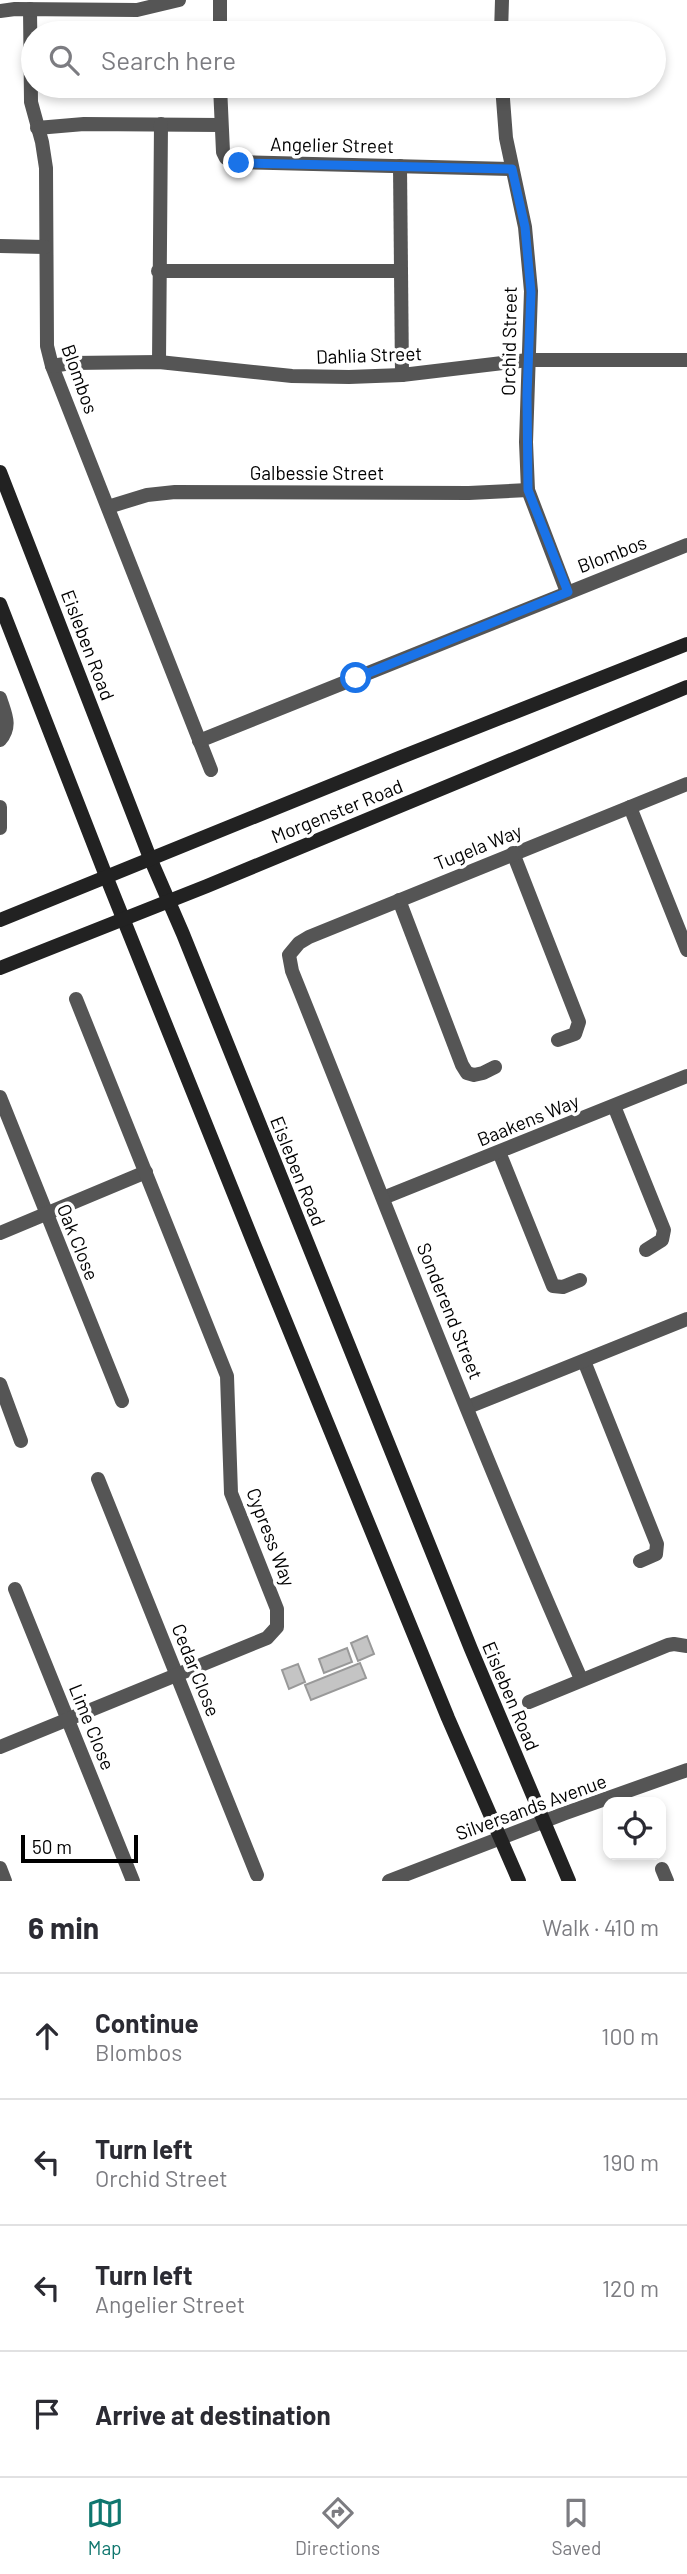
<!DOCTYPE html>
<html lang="en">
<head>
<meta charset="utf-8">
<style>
  :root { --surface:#fff; --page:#f7f7f7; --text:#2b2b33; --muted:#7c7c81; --line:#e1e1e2; --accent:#0f766e }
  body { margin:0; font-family:Barlow,sans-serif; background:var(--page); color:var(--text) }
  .controls { position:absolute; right:21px; bottom:21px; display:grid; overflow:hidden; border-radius:14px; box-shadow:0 4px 10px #0003 }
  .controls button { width:63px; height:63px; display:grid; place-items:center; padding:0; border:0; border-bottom:2px solid var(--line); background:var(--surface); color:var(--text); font:35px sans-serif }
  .scale { position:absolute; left:21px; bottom:18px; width:117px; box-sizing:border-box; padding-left:7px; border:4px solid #000; border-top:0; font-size:19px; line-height:24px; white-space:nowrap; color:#000; -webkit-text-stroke:5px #fff; paint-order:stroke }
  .stop { position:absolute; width:21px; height:21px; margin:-16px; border:5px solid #1a73e8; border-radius:50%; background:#fff }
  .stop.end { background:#1a73e8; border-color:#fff; box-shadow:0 2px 7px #0008 }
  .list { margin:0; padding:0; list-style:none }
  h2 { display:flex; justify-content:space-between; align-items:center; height:91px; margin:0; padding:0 28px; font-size:30px }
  h2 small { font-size:23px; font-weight:400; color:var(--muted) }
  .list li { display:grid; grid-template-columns:46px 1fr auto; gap:21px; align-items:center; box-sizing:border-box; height:126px; padding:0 28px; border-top:2px solid var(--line) }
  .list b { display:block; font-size:26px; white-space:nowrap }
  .list p { margin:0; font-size:23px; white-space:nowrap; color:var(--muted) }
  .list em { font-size:23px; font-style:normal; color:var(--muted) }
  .icon { flex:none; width:38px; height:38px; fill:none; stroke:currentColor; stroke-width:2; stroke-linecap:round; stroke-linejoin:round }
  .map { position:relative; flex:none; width:687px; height:1881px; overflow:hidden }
  .search { position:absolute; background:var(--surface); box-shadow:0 4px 10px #0003; left:21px; right:21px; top:21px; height:77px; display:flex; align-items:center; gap:18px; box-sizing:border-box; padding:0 24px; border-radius:38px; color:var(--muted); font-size:26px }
  .sheet { height:595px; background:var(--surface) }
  nav { display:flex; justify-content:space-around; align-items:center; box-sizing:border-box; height:98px; border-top:2px solid var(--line); background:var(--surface); font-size:19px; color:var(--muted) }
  nav a { display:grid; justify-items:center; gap:4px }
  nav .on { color:var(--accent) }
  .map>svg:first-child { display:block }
  .building { fill:#c4c4c4; stroke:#999; stroke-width:2 }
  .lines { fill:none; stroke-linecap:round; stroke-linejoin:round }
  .minor { stroke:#555; stroke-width:14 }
  .secondary { stroke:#222; stroke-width:14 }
  .route { stroke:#1a73e8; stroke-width:9 }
  .labels { text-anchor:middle; stroke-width:7; stroke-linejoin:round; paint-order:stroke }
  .street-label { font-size:19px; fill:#000; stroke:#fff }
</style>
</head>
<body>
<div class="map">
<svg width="687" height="1881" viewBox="0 0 687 1881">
  <rect width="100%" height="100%" fill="#fff"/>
  <g class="building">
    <polygon points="367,1636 374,1654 358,1661 351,1643"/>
    <polygon points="347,1648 352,1662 324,1673 319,1659"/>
    <polygon points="360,1663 366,1678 311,1700 305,1685"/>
    <polygon points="298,1664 305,1682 289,1689 282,1670"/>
  </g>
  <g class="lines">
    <g class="minor">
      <polyline points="220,0 220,33"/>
      <polyline points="30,9 31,102 42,142 46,168 47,346 52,366 211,770"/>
      <polyline points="0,11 15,9 137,10 179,0"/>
      <polyline points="501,33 502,0"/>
      <polyline points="220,86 223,152 226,158 234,162 512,169"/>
      <polyline points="502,86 506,138 525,227 531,291 526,442 528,490 567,592"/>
      <polyline points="37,128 84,124 220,125"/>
      <polyline points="400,166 402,375"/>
      <polyline points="0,246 45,247"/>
      <polyline points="158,271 401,271"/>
      <polyline points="159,362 161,124"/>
      <polyline points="52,366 71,363 159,362 292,376 349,377 402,375 528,360 687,360"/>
      <polyline points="108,507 147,495 175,492 469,493 528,490"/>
      <path d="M0,698C5,714 12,726 0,740"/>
      <polyline points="199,741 687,545"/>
      <polyline points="0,807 0,828"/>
      <polyline points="630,807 687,950"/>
      <polyline points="513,853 579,1022 575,1034 558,1040"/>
      <polyline points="399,900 462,1065 467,1073 474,1075 483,1073 495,1067"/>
      <polyline points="0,1097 122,1401"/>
      <polyline points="614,1106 664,1230 662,1240 646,1250"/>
      <polyline points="499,1152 553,1286 563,1287 580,1280"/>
      <polyline points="383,1198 687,1076"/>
      <polyline points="0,1233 146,1172"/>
      <polyline points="584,1361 657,1544 656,1554 640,1561"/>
      <polyline points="0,1384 21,1441"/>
      <polyline points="468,1407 687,1319"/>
      <polyline points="98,1479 257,1875"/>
      <polyline points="15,1589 133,1881"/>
      <path d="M581,1679C478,1446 387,1207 292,971L289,955L299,943L309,937L687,784"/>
      <polyline points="529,1702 668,1645 674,1644 687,1646"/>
      <polyline points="0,1747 267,1638 277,1627 277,1609 231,1493 227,1376 76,999"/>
      <polyline points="0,1868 5,1881"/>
      <polyline points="662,1869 667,1881"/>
      <polyline points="389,1881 563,1814 687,1770"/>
    </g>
    <g class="secondary">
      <polyline points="0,472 150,858 183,934 471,1649 569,1881"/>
      <polyline points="0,604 106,876 254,1244 448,1718 519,1881"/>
      <polyline points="0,920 399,758 687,644"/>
      <polyline points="0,968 207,886 687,687"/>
    </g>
  </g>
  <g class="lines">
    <polyline class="route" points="239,163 512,169 525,227 531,292 527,395 528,490 568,592 356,678"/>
  </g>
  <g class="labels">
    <g class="street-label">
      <text transform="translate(332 145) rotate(1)" y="7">Angelier Street</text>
      <text transform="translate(509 341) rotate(-89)" y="7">Orchid Street</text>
      <text transform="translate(369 355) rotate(-2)" y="7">Dahlia Street</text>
      <text transform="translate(80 379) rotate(70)" y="7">Blombos</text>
      <text x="317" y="480">Galbessie Street</text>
      <text transform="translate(612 554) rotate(-21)" y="7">Blombos</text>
      <text transform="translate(88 645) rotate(69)" y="7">Eisleben Road</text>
      <text transform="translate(337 811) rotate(-22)" y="7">Morgenster Road</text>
      <text transform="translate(478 847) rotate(-22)" y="7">Tugela Way</text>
      <text transform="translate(528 1120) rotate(-22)" y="7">Baakens Way</text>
      <text transform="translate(298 1171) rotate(68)" y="7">Eisleben Road</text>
      <text transform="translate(78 1242) rotate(68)" y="7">Oak Close</text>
      <text transform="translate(450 1311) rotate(68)" y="7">Sonderend Street</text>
      <text transform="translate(271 1537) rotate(69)" y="7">Cypress Way</text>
      <text transform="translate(196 1670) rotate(68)" y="7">Cedar Close</text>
      <text transform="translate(511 1696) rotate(67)" y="7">Eisleben Road</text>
      <text transform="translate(92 1727) rotate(68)" y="7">Lime Close</text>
      <text transform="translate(531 1807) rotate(-20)" y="7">Silversands Avenue</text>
    </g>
  </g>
</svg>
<div class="controls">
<button><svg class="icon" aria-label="locate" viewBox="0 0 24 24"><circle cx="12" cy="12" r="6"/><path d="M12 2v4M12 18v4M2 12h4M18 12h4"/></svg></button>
</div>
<div class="scale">50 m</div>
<div class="stop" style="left:356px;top:678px"></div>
<div class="stop end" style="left:239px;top:163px"></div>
<div class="search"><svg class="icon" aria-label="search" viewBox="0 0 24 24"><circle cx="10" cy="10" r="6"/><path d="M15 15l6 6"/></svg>Search here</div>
</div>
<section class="sheet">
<h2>6 min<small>Walk · 410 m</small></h2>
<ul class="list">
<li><svg class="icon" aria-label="ahead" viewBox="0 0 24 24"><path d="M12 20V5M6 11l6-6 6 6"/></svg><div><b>Continue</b><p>Blombos</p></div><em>100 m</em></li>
<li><svg class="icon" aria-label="left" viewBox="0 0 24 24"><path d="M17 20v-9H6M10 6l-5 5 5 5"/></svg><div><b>Turn left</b><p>Orchid Street</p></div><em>190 m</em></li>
<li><svg class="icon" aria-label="left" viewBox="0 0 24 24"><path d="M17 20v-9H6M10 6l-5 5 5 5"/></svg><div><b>Turn left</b><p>Angelier Street</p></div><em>120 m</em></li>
<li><svg class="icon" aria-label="arrive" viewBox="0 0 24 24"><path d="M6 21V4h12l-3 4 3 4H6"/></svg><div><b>Arrive at destination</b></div></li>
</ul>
</section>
<nav>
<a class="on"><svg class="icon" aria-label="map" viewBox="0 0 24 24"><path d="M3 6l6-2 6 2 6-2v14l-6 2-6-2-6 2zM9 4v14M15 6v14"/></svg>Map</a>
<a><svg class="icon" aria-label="directions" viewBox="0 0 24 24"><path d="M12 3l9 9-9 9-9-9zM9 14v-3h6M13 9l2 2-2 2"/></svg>Directions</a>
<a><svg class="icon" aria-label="saved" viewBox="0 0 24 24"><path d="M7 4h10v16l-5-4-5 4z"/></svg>Saved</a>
</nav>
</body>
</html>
